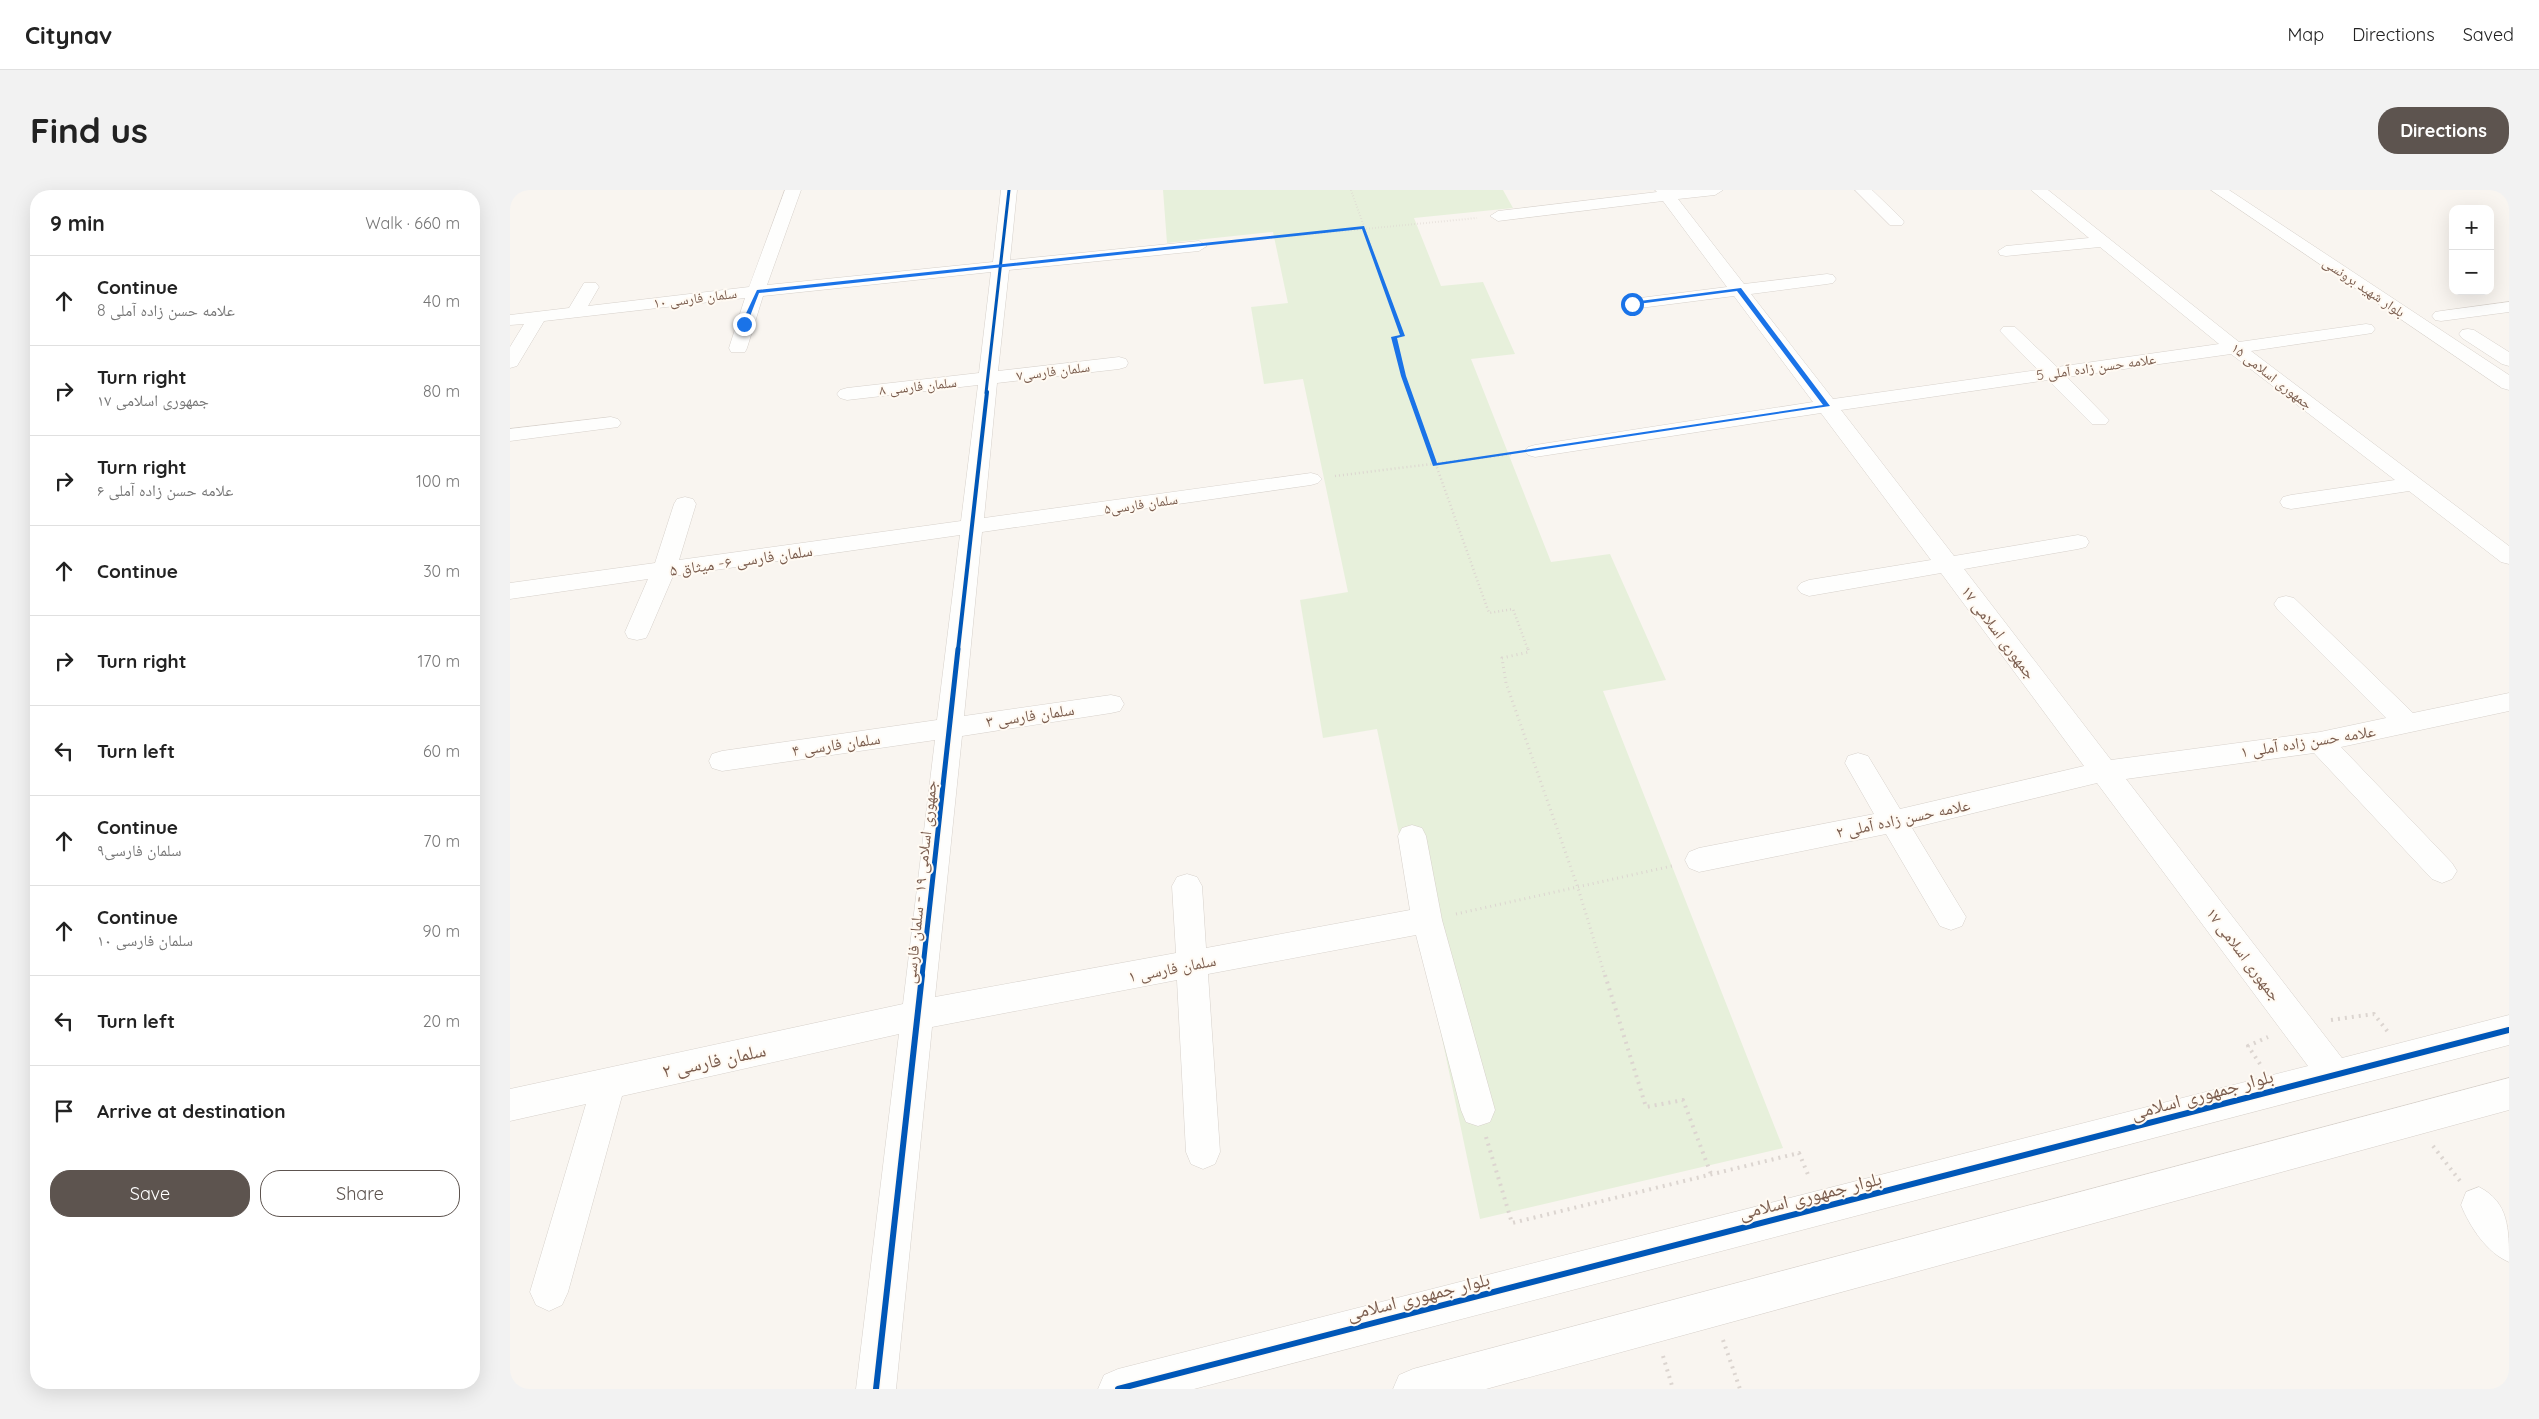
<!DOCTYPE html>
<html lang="en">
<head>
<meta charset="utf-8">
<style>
  :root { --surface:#fff; --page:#f2f2f2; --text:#222; --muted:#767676; --line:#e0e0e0; --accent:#5d544f }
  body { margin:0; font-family:Quicksand,"Noto Naskh Arabic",sans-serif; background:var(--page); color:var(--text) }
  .controls { position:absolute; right:15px; top:15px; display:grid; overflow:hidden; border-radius:10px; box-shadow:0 5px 20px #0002 }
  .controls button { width:45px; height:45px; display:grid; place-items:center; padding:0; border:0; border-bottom:1px solid var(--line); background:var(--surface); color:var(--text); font:25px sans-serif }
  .stop { position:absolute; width:15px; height:15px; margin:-11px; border:4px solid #1a73e8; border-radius:50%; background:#fff }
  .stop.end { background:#1a73e8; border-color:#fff; box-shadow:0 1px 5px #0008 }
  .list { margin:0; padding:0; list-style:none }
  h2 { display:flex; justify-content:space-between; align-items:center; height:65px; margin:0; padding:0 20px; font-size:21px }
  h2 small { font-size:16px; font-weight:400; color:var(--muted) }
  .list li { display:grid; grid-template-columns:32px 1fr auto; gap:15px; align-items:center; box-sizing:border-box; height:90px; padding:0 20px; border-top:1px solid var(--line) }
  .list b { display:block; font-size:19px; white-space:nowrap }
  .list p { margin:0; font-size:16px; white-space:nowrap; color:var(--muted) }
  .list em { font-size:16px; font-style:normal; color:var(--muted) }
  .actions { display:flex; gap:10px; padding:15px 20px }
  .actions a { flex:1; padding:11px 0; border:1px solid var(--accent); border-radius:20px; text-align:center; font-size:18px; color:var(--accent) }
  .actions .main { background:var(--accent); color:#fff }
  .icon { flex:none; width:28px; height:28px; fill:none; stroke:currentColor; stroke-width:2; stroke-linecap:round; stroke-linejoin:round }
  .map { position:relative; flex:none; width:1999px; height:1199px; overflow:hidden; border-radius:20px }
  header { display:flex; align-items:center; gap:30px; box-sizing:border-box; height:70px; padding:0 25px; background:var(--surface); border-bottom:1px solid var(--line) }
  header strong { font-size:24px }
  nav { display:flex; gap:28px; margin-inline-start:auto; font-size:18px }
  .intro { display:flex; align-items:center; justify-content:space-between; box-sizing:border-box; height:120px; padding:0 30px }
  h1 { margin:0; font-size:35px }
  .button { padding:12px 22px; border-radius:20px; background:var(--accent); color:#fff; font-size:18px; font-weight:700 }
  main { display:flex; gap:30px; padding:0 30px }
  aside { flex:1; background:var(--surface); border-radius:20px; box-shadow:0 5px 20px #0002 }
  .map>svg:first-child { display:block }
  .green { fill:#e7f0db }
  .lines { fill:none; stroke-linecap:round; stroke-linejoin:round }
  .minor-casing { stroke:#d7d1cb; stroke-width:1 }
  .path-far3 { stroke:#dcd5d0; stroke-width:2; stroke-dasharray:0.5 2.5; stroke-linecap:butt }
  .path-far2 { stroke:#dcd5d0; stroke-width:2.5; stroke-dasharray:1 3; stroke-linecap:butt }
  .path-far1 { stroke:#dcd5d0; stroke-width:3; stroke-dasharray:1 4; stroke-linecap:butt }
  .path { stroke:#dcd5d0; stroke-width:4; stroke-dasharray:2 5; stroke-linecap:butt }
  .minor { fill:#fefefd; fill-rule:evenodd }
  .cycleway-far3-casing { stroke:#fffaf3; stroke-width:5 }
  .cycleway-far2-casing { stroke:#fffaf3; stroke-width:6 }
  .cycleway-far1-casing { stroke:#fffaf3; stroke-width:8 }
  .cycleway-casing { stroke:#fffaf3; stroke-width:9 }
  .cycleway-far3 { stroke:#0057b8; stroke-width:3 }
  .cycleway-far2 { stroke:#0057b8; stroke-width:4 }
  .cycleway-far1 { stroke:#0057b8; stroke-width:5 }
  .cycleway { stroke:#0057b8; stroke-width:6 }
  .route { fill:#1a73e8 }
  .labels { text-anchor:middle; stroke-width:4; stroke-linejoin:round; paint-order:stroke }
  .far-street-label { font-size:14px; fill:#7a5c4d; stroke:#fffaf3 }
  .street-label { font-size:16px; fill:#7a5c4d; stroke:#fffaf3 }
  .near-street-label { font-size:19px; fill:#7a5c4d; stroke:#fffaf3 }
</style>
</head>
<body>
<header>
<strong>Citynav</strong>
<nav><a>Map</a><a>Directions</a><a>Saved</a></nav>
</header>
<div class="intro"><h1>Find us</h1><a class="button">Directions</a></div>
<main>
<aside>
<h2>9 min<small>Walk · 660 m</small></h2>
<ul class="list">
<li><svg class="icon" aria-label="ahead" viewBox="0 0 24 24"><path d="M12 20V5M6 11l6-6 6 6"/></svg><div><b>Continue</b><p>علامه حسن زاده آملی 8</p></div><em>40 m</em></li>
<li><svg class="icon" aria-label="right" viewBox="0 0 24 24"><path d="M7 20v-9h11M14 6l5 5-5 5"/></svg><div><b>Turn right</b><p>جمهوری اسلامی ۱۷</p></div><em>80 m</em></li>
<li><svg class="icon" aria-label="right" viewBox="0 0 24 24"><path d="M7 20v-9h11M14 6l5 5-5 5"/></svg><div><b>Turn right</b><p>علامه حسن زاده آملی ۶</p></div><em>100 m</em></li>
<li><svg class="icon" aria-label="ahead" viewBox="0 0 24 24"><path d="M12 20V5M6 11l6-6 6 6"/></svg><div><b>Continue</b></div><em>30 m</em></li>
<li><svg class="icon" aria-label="right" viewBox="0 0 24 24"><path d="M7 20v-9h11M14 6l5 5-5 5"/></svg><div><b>Turn right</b></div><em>170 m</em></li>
<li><svg class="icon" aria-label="left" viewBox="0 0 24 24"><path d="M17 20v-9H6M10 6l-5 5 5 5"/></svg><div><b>Turn left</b></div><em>60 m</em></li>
<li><svg class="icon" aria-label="ahead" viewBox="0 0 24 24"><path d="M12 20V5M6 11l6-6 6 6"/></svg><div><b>Continue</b><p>سلمان فارسی۹</p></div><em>70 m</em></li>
<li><svg class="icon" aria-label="ahead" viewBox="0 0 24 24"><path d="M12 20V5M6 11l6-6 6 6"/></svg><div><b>Continue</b><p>سلمان فارسی ۱۰</p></div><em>90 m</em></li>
<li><svg class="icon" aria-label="left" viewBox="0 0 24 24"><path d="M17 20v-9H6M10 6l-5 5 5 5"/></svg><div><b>Turn left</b></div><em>20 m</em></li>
<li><svg class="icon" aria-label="arrive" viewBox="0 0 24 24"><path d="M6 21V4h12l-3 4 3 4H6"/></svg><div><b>Arrive at destination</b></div></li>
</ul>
<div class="actions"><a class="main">Save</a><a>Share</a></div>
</aside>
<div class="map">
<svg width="1999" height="1199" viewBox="0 0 1999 1199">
  <rect width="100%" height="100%" fill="#f9f5f0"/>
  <polygon class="green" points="653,0 993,0 1003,18 904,28 931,96 973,92 1005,164 961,169 1041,372 1100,364 1156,490 1093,501 1273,958 970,1029 867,539 813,548 790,410 838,402 793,189 754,194 741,117 778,113 763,42 657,53"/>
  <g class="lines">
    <defs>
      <g id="minor">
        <polygon points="275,0 291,0 257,95 483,72 491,0 507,0 500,70 689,51 697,56 689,61 499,80 488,181 609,167 616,169 618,173 616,177 609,179 487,193 474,328 801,283 808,285 812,289 808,293 801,295 472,342 454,526 601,505 610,507 614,514 610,521 601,523 452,546 425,807 666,763 662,696 667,687 677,684 687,687 692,696 696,758 900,720 888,646 892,638 902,635 912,638 916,646 932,730 985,920 980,932 968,936 956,932 951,920 906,745 698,784 710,962 705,974 693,979 681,974 676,962 667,790 422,837 386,1199 346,1199 389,844 112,906 58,1102 52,1115 39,1121 26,1115 20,1102 76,914 0,931 0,899 393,814 425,550 212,581 202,578 199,571 202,564 212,561 427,530 450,345 163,386 139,442 136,448 127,450 118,448 115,442 138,389 0,409 0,393 145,373 164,314 167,309 175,307 183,309 186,314 169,370 451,331 468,195 337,210 330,208 327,204 330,200 337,198 469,183 481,82 253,106 237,158 235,162 221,162 219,158 235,108 34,131 7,176 0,178 0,157 14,134 0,135 0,125 59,118 74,93 86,93 89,97 78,116 239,97"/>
        <polygon points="1145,0 1213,0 1205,5 1168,9 1234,94 1317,84 1323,85 1326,89 1323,93 1317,94 1241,104 1323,209 1528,180 1490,141 1493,137 1505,137 1547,177 1709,154 1590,57 1496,66 1490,65 1488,61 1496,56 1579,48 1521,0 1538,0 1729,152 1856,134 1862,135 1865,139 1862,143 1856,144 1741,161 1999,356 1999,374 1991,372 1899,301 1781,319 1773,317 1770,312 1773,307 1781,305 1885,290 1721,164 1557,187 1599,230 1596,234 1582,234 1538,190 1331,220 1444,366 1568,345 1576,347 1579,352 1576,357 1568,359 1454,379 1601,570 1810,542 1876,528 1768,420 1764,414 1768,408 1776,406 1784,408 1903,523 1999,503 1999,521 1831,557 1942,673 1947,681 1942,689 1932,693 1922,689 1804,563 1616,589 1832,868 1999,825 1999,855 684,1199 588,1199 594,1185 608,1179 1798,876 1587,593 1402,638 1456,727 1452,736 1441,740 1430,736 1376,644 1189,682 1179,678 1175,670 1179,662 1189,658 1364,624 1335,573 1338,566 1348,563 1358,566 1390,619 1574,576 1431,383 1299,406 1291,403 1287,398 1291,393 1299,390 1421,370 1311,223 1025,267 1018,265 1015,261 1018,257 1025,255 1303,212 1224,106 1122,119 1116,118 1113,114 1116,110 1122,109 1217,97 1153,11 988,31 980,26 988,21 1147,2"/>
        <polygon points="1345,0 1362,0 1392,29 1394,32 1392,35 1380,35"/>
        <polygon points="1701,0 1719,0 1999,185 1999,200 1992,198"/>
        <polygon points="1990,0 1999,0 1999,5 1993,3"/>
        <polygon points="1999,112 1999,122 1931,131 1925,130 1922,126 1925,122 1931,121"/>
        <polygon points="1958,139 1964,140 1999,162 1999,176 1992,174 1952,148 1949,144 1952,140"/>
        <polygon points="101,227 108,229 111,233 108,237 0,251 0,239"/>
        <polygon points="1999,888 1999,920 976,1199 883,1199 889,1185 903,1179"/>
        <path d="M1969,997C1999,1012 1999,1039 1999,1072C1977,1063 1960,1037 1951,1015L1956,1002Z"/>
      </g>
    </defs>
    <use href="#minor" class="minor-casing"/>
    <g class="path-far3">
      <polyline points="841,0 893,146 884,147 900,203"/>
      <polyline points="710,53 967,28"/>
    </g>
    <g class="path-far2">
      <polyline points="900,202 979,423 1003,419 1018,460"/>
      <polyline points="825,286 1002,264"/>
    </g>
    <g class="path-far1">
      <polyline points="1018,459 1019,462 992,468 996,493 1068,698 1095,786"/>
      <polyline points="946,724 1162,676"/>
    </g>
    <g class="path">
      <polyline points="1095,785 1136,917 1173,910 1201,984"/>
      <polyline points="1821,830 1864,824 1878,842"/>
      <polyline points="1750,874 1738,856 1758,847"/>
      <polyline points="976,947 1002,1033 1289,963 1299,987"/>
      <polyline points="1923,956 1950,991"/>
      <polyline points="1213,1150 1230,1199"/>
      <polyline points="1153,1166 1163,1199"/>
    </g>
    <use href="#minor" class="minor"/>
    <defs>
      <polyline id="cycleway-far3" points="476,203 499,0"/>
      <polyline id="cycleway-far2" points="448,460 477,202"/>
      <polyline id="cycleway-far1" points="412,786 448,459"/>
      <g id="cycleway">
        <polyline points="366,1199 412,785"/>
        <polyline points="608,1199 1999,840"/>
      </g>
    </defs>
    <use href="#cycleway-far3" class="cycleway-far3-casing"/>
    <use href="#cycleway-far2" class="cycleway-far2-casing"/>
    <use href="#cycleway-far1" class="cycleway-far1-casing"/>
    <use href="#cycleway" class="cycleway-casing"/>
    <use href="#cycleway-far3" class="cycleway-far3"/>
    <use href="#cycleway-far2" class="cycleway-far2"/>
    <use href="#cycleway-far1" class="cycleway-far1"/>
    <use href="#cycleway" class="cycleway"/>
  </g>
  <polygon class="route" points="854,36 895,146 887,148 896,186 927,273 1313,215 1227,101 1120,115 1122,112 1231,98 1320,216 923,276 891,186 881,147 890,145 852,39 249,103 237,134 231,134 247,100"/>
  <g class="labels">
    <g class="far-street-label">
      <text transform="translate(1854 97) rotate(34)" y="5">بلوار شهید برونسی</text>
      <text transform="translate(185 108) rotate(-7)" y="5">سلمان فارسی ۱۰</text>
      <text transform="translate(1586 177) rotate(-8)" y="5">علامه حسن زاده آملی 5</text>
      <text transform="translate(543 181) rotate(-7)" y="5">سلمان فارسی۷</text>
      <text transform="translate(1762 186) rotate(38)" y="5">جمهوری اسلامی ۱۵</text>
      <text transform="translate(408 196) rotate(-6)" y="5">سلمان فارسی ۸</text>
      <text transform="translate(631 314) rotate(-8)" y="5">سلمان فارسی۵</text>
    </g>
    <g class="street-label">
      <text transform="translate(231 370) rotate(-8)" y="6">سلمان فارسی ۶- میثاق ۵</text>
      <text transform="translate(1489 442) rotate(53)" y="6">جمهوری اسلامی ۱۷</text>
      <text transform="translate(520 525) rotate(-8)" y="6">سلمان فارسی ۳</text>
      <text transform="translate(1798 551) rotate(-9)" y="6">علامه حسن زاده آملی ۱</text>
      <text transform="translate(326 554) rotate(-8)" y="6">سلمان فارسی ۴</text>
      <text transform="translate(1393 628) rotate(-12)" y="6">علامه حسن زاده آملی ۲</text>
      <text transform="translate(410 692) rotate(-84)" y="6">جمهوری اسلامی ۱۹ - سلمان فارسی</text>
      <text transform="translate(1734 764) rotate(53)" y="6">جمهوری اسلامی ۱۷</text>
      <text transform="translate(662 778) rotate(-11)" y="6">سلمان فارسی ۱</text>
    </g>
    <g class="near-street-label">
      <text transform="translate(204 870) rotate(-12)" y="7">سلمان فارسی ۲</text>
      <text transform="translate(1692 904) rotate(-15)" y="7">بلوار جمهوری اسلامی</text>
      <text transform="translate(1300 1005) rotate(-14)" y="7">بلوار جمهوری اسلامی</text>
      <text transform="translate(908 1106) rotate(-14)" y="7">بلوار جمهوری اسلامی</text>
    </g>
  </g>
</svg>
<div class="controls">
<button>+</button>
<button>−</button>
</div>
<div class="stop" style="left:1122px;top:114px"></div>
<div class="stop end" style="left:234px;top:134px"></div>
</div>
</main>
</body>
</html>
